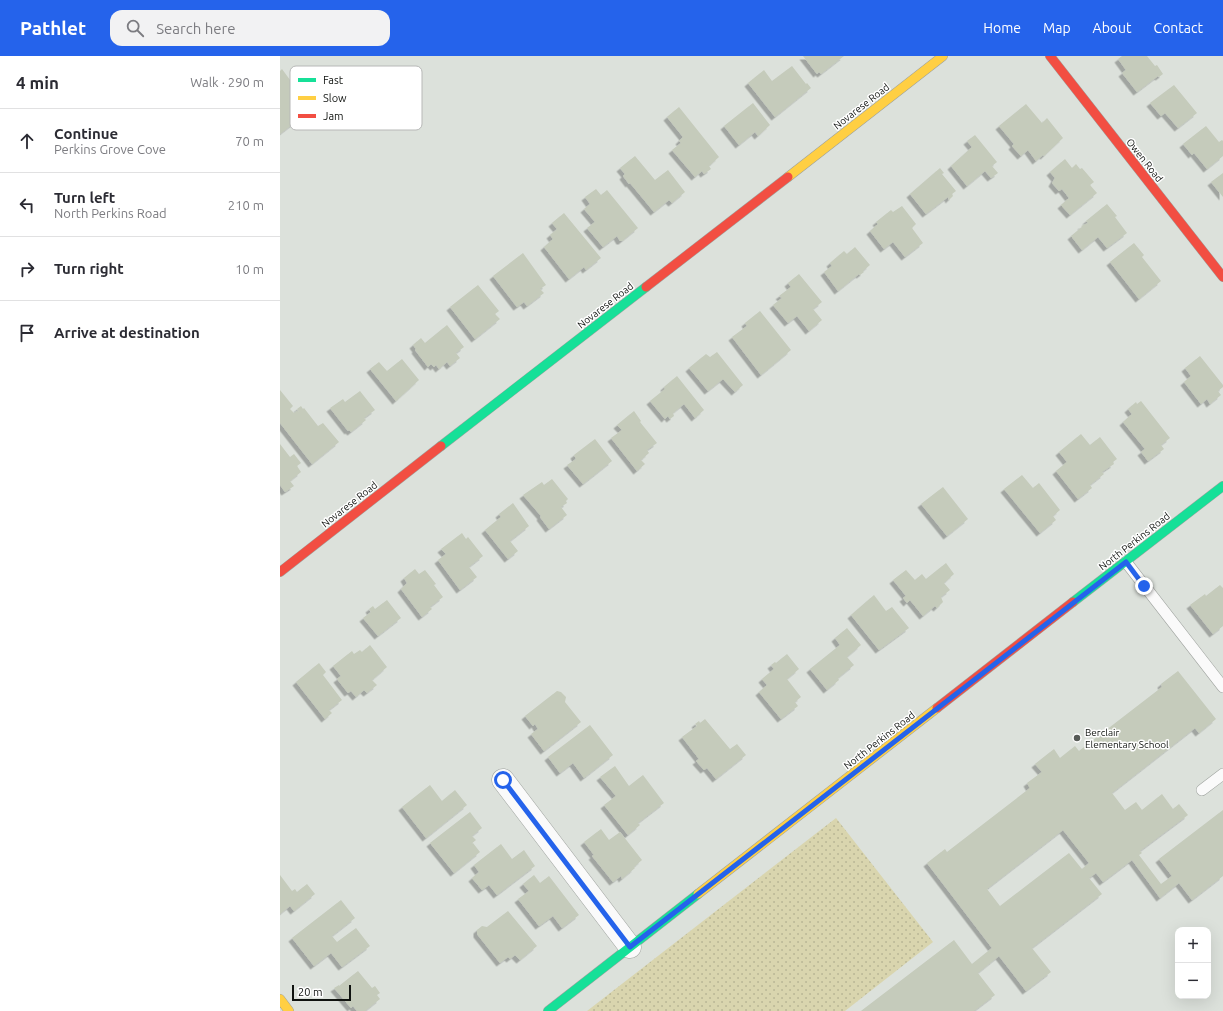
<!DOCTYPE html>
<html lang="en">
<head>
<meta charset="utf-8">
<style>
  :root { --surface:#fff; --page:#f2f2f3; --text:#2b2b33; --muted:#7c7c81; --line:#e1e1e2; --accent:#2563eb }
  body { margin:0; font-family:Ubuntu,sans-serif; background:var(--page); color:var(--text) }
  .controls { position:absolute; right:12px; bottom:12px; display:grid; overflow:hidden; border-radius:8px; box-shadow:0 4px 16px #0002 }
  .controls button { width:36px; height:36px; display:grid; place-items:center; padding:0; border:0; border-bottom:1px solid var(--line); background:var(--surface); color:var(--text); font:20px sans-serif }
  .scale { position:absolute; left:12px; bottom:10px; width:59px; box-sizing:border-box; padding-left:4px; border:2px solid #101310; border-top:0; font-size:11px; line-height:14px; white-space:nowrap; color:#101310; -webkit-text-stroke:3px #fff; paint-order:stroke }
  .stop { position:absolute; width:12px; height:12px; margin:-9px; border:3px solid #2563eb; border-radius:50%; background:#fff }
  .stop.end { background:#2563eb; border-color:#fff; box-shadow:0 1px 4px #0008 }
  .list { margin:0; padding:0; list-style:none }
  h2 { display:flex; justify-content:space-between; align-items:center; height:52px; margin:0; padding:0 16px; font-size:17px }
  h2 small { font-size:13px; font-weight:400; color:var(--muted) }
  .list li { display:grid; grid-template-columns:26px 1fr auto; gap:12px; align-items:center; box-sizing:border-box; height:64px; padding:0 16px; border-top:1px solid var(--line) }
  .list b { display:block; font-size:15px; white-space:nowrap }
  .list p { margin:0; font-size:13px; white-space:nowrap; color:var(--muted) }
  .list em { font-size:13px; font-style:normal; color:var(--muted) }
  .icon { flex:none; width:22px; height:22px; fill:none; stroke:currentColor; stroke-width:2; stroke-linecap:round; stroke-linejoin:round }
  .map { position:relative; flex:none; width:943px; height:955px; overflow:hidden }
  header { display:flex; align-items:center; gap:24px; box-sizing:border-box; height:56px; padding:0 20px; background:var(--accent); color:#fff }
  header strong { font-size:19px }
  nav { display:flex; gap:22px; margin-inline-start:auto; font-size:14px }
  .search { width:280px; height:36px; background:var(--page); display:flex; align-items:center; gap:10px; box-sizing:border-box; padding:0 14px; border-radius:12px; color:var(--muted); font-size:15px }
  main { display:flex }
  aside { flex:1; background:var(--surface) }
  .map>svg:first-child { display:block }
  .green { fill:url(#green-dots) }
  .building { fill:#c5cbbb; fill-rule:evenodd; filter:url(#shadow) }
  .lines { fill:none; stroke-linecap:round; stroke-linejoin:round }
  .lane-casing { stroke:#9ea29e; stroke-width:12 }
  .street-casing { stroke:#9ea29e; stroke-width:23 }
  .fast-casing { stroke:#9ea29e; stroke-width:10 }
  .slow-casing { stroke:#9ea29e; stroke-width:10 }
  .jam-casing { stroke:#9ea29e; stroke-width:10 }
  .lane { stroke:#fafafa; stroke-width:11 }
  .street { stroke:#fafafa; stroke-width:22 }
  .fast { stroke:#16e098; stroke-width:9 }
  .slow { stroke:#ffcf43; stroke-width:9 }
  .jam { stroke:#f24e42; stroke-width:9 }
  .route { stroke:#2563eb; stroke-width:5 }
  .poi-dot { fill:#575b57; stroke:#fff; stroke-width:1.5 }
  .labels { text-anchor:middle; stroke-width:3; stroke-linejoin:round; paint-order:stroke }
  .street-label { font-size:10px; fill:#101310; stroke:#fff }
  .poi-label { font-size:10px; fill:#101310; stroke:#fff; text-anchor:start }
  .key { fill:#fff; stroke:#b7b8b7; stroke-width:1 }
  .key-label { font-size:11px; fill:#101310 }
</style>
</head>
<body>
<header>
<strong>Pathlet</strong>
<div class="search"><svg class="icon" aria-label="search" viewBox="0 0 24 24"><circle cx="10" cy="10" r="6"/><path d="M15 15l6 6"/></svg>Search here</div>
<nav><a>Home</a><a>Map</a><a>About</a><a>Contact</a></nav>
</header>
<main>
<aside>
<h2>4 min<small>Walk · 290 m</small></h2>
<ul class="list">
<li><svg class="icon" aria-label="ahead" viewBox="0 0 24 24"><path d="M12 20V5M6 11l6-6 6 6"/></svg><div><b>Continue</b><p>Perkins Grove Cove</p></div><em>70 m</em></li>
<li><svg class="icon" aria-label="left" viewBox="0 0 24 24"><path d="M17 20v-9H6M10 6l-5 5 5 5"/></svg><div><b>Turn left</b><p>North Perkins Road</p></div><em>210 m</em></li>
<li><svg class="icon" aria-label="right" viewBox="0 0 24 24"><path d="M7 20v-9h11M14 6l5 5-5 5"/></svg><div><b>Turn right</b></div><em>10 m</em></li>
<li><svg class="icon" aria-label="arrive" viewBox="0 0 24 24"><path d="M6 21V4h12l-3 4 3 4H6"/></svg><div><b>Arrive at destination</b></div></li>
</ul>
</aside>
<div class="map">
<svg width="943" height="955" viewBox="0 0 943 955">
  <defs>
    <pattern id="green-dots" width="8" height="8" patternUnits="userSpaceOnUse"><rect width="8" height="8" fill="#d9d5ae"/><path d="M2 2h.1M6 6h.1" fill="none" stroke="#b9b695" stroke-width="1.8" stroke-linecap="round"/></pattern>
    <filter id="shadow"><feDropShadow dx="-3.5" dy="3.5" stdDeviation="0" flood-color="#0004"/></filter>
  </defs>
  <rect width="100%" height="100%" fill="#dce1db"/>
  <polygon class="green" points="556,762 653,886 565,955 307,955"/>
  <g class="building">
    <polygon points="523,0 564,0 541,18 539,16 537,18"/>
    <polygon points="842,0 867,0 875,10 877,9 883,18 879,21 878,20 857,36 842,17 846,14 838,3"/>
    <polygon points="512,10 526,28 527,27 531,32 495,61 468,27 484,14 492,25"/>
    <polygon points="2,13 35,58 26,66 22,61 0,78 0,15"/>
    <polygon points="894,29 917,57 898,72 885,57 881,60 870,47"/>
    <polygon points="473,47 490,69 478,80 475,76 459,89 444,70"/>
    <polygon points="746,48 762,67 767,62 783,82 764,100 763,99 756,105 748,94 741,100 732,90 734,88 719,70"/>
    <polygon points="399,51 439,101 429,110 431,113 424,118 422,115 415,121 392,94 401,87 399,85 403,81 387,61"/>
    <polygon points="926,70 939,86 942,84 943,85 943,100 927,113 914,97 912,99 903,88"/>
    <polygon points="695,79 717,106 712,110 718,117 711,122 705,115 687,130 671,110 692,91 687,85"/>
    <polygon points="355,100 375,124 388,114 405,136 392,147 389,144 374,156 350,127 349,128 343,120 345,118 340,112"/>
    <polygon points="785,103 792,112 796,108 800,113 802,112 814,126 810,129 817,137 790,159 781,149 789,142 782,133 779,135 772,127 775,122 770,116"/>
    <polygon points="660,112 664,117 662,118 676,135 672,138 673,140 669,144 668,141 646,158 630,138"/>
    <polygon points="943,117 943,141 931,126"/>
    <polygon points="316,133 321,139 327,134 358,172 342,185 340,185 337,180 323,191 307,172 315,166 304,153 310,148 305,141"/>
    <polygon points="827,148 837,160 835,161 847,177 827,192 818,181 802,194 791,180 802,171 801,170 808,167 806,165"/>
    <polygon points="622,150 636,168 632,172 643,187 625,201 613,186 604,193 590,175 598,168 596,166 611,154 613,156"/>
    <polygon points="284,157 321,202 306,214 304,211 289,223 264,191 273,183 270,179 277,173 272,167"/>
    <polygon points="854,187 864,199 862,201 881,225 859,243 830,206"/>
    <polygon points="575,191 590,209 583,215 584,216 580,219 579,218 558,235 544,216 552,210 550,207 564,195 567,198"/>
    <polygon points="243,197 266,229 260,233 264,237 247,250 244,246 237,251 213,220"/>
    <polygon points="519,218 542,246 533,253 542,264 529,275 517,260 508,267 493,249 502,242 499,240 511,231 508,227"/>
    <polygon points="198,229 219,255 215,258 220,263 195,283 170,251"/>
    <polygon points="480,255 511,294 481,319 452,281 467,270 465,267"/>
    <polygon points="167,269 184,291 176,297 180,302 170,310 167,306 159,313 156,309 154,311 151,308 148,311 135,294 136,293 133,289 141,282 145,287"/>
    <polygon points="437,296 463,329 455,336 443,323 428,335 409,312 426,298 430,301"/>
    <polygon points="920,300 943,329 943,331 938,335 941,339 930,348 927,343 921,348 904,326 911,320 905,312"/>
    <polygon points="122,303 139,324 116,345 90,313 99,306 107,315"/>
    <polygon points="397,320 424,354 415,362 404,348 393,357 394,360 390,363 388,360 385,363 370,345 385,333 384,331"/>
    <polygon points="0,334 13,350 10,353 14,357 17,355 19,356 17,353 21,350 23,353 24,352 38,370 43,367 59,386 32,408 0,367"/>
    <polygon points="80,335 95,354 84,362 86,364 71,376 69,374 68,375 50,352 63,343 65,346"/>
    <polygon points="861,345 890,382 881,389 884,393 868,405 861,396 865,393 843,366 852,358 848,353 856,346 857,348"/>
    <polygon points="354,355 361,365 360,366 377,387 367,394 369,397 361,404 365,408 357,415 331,382 342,374 337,369"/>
    <polygon points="801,378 810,389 820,381 837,403 833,406 834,408 822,416 824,418 810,429 812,432 798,443 776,415 787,406 779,396"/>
    <polygon points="315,383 332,405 303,428 287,409 296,403 294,399"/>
    <polygon points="0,388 10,401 14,398 21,407 17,410 21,416 10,425 14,430 5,436 0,429"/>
    <polygon points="742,419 753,432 759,427 780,454 773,460 776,464 760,477 724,433"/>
    <polygon points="272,423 288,443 286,445 287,447 281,451 287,459 269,473 260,461 261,460 243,439 262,426 264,429"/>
    <polygon points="663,431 688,463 667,480 641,448"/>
    <polygon points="233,447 249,470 230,485 238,495 228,503 205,474 221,461 219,458"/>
    <polygon points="182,477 186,483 188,481 203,500 189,511 197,521 180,534 158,504 166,498 161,493"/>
    <polygon points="666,507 674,518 664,527 670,534 661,541 663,546 657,552 655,550 643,560 630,544 627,547 623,542 626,540 613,524 626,514 635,524 642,518 646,523"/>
    <polygon points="135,513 139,518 145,514 156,528 154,529 163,541 150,551 152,553 142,561 121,533 127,527 124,522"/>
    <polygon points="940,529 943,532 943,570 933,578 910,549 925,538 926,540"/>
    <polygon points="594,539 606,555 612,551 629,572 599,594 571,559"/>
    <polygon points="107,544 121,562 98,580 83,562 91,556 89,553 93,550 95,553"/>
    <polygon points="567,572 581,589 567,601 574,609 558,622 559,624 547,634 530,613 560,589 555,582"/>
    <polygon points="90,589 107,611 92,624 97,629 87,637 84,634 76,641 71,635 68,637 57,623 61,620 53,610 72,595 74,598 80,594 82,596"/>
    <polygon points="507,598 519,613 507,623 521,641 515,646 518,650 501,663 479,636 487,629 482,623 494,613 491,609 495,606 496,607"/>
    <polygon points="39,607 46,616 43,619 62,644 49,654 52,657 45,663 16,626"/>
    <path d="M898,615L936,663L919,677L915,672L832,737L845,754L856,746L862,754L882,738L893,753L899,748L908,759L860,795L862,797L859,799L881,828L892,820L879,803L943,754V820L912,844L899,827L880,842L852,804L823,826L816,817L809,822L822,838L752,892L771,916L746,935L719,900L698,917L715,939L694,955H581L674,884L692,908L712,892L647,807L665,793L667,796L750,732L747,727L762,716L755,708L774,693L780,702L795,690L799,695L882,631L881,628ZM783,774L809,807L802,813L789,797L720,850L707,833Z"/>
    <polygon points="277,635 281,636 286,641 285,646 301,666 264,695 251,678 258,673 255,668 253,670 245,660"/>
    <polygon points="425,663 450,693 457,688 466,699 436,723 427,712 424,714 416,705 419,703 402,681 417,670 415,668 419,665 420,667"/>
    <polygon points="310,669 333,699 304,722 293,707 280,717 268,701"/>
    <polygon points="335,710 349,730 363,719 384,747 358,767 360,769 348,779 324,749 336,740 320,721"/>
    <polygon points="150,729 162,745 175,734 187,749 146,782 122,751"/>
    <polygon points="190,756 202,772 192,780 196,784 190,789 193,787 200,796 174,817 150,787"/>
    <polygon points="321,773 329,784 340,776 362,804 354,811 355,812 342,823 341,820 333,826 312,800 314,799 304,786"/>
    <polygon points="221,788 232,803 244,794 255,810 217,839 209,829 202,834 192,822 199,816 194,809"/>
    <polygon points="0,819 12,835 15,833 17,836 27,828 35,838 14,855 10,850 0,858"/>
    <polygon points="254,819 260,827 269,820 299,859 282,872 273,860 259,870 238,843 249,835 243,828"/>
    <polygon points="61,844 75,862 52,880 57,886 76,872 90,890 62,911 51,897 34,910 12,882"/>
    <polygon points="228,855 257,890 240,904 235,899 230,903 228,901 220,907 197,878 197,874 202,870 207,871"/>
    <polygon points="78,915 92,932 95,930 100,937 97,939 100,943 85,955 77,955 73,950 71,952 54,932 59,929 59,930"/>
  </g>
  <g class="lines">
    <defs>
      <g id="lane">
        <polyline points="846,506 943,631"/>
        <polyline points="922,734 943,718"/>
      </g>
      <polyline id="street" points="223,724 350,891"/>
      <g id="fast">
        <polyline points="161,390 366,231"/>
        <polyline points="793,546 943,430"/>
        <polyline points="268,955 418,838"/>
      </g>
      <g id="slow">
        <polyline points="508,121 663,0"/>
        <polyline points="418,838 657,652"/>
        <polyline points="0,943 9,955"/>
      </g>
      <g id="jam">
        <polyline points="770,0 943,221"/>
        <polyline points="366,231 508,121"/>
        <polyline points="0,516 161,390"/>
        <polyline points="657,652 793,546"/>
      </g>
    </defs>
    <use href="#lane" class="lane-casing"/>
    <use href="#street" class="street-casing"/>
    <use href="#fast" class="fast-casing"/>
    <use href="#slow" class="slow-casing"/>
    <use href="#jam" class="jam-casing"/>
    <use href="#lane" class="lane"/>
    <use href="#street" class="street"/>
    <use href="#fast" class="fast"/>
    <use href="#slow" class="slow"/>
    <use href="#jam" class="jam"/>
  </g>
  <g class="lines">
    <polyline class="route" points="223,724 350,891 846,506 864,530"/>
  </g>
  <circle class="poi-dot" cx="797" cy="682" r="4"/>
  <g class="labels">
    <g class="street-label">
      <text transform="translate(581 50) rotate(-38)" y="4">Novarese Road</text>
      <text transform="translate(865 104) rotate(52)" y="4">Owen Road</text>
      <text transform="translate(325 249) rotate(-38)" y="4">Novarese Road</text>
      <text transform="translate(69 448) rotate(-38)" y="4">Novarese Road</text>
      <text transform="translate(854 485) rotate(-38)" y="4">North Perkins Road</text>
      <text transform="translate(599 684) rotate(-38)" y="4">North Perkins Road</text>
    </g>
    <g class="poi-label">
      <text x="805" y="680">Berclair<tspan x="805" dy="12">Elementary School</tspan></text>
    </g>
  </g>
  <rect x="10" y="10" width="132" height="64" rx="6" class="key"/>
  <rect x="18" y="22" width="18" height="4" fill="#16e098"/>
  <rect x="18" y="40" width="18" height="4" fill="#ffcf43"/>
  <rect x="18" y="58" width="18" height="4" fill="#f24e42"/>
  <g class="key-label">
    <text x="43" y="28">Fast</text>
    <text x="43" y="46">Slow</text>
    <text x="43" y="64">Jam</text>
  </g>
</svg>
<div class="controls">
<button>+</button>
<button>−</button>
</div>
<div class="scale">20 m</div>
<div class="stop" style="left:223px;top:724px"></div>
<div class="stop end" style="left:864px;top:530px"></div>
</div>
</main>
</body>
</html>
